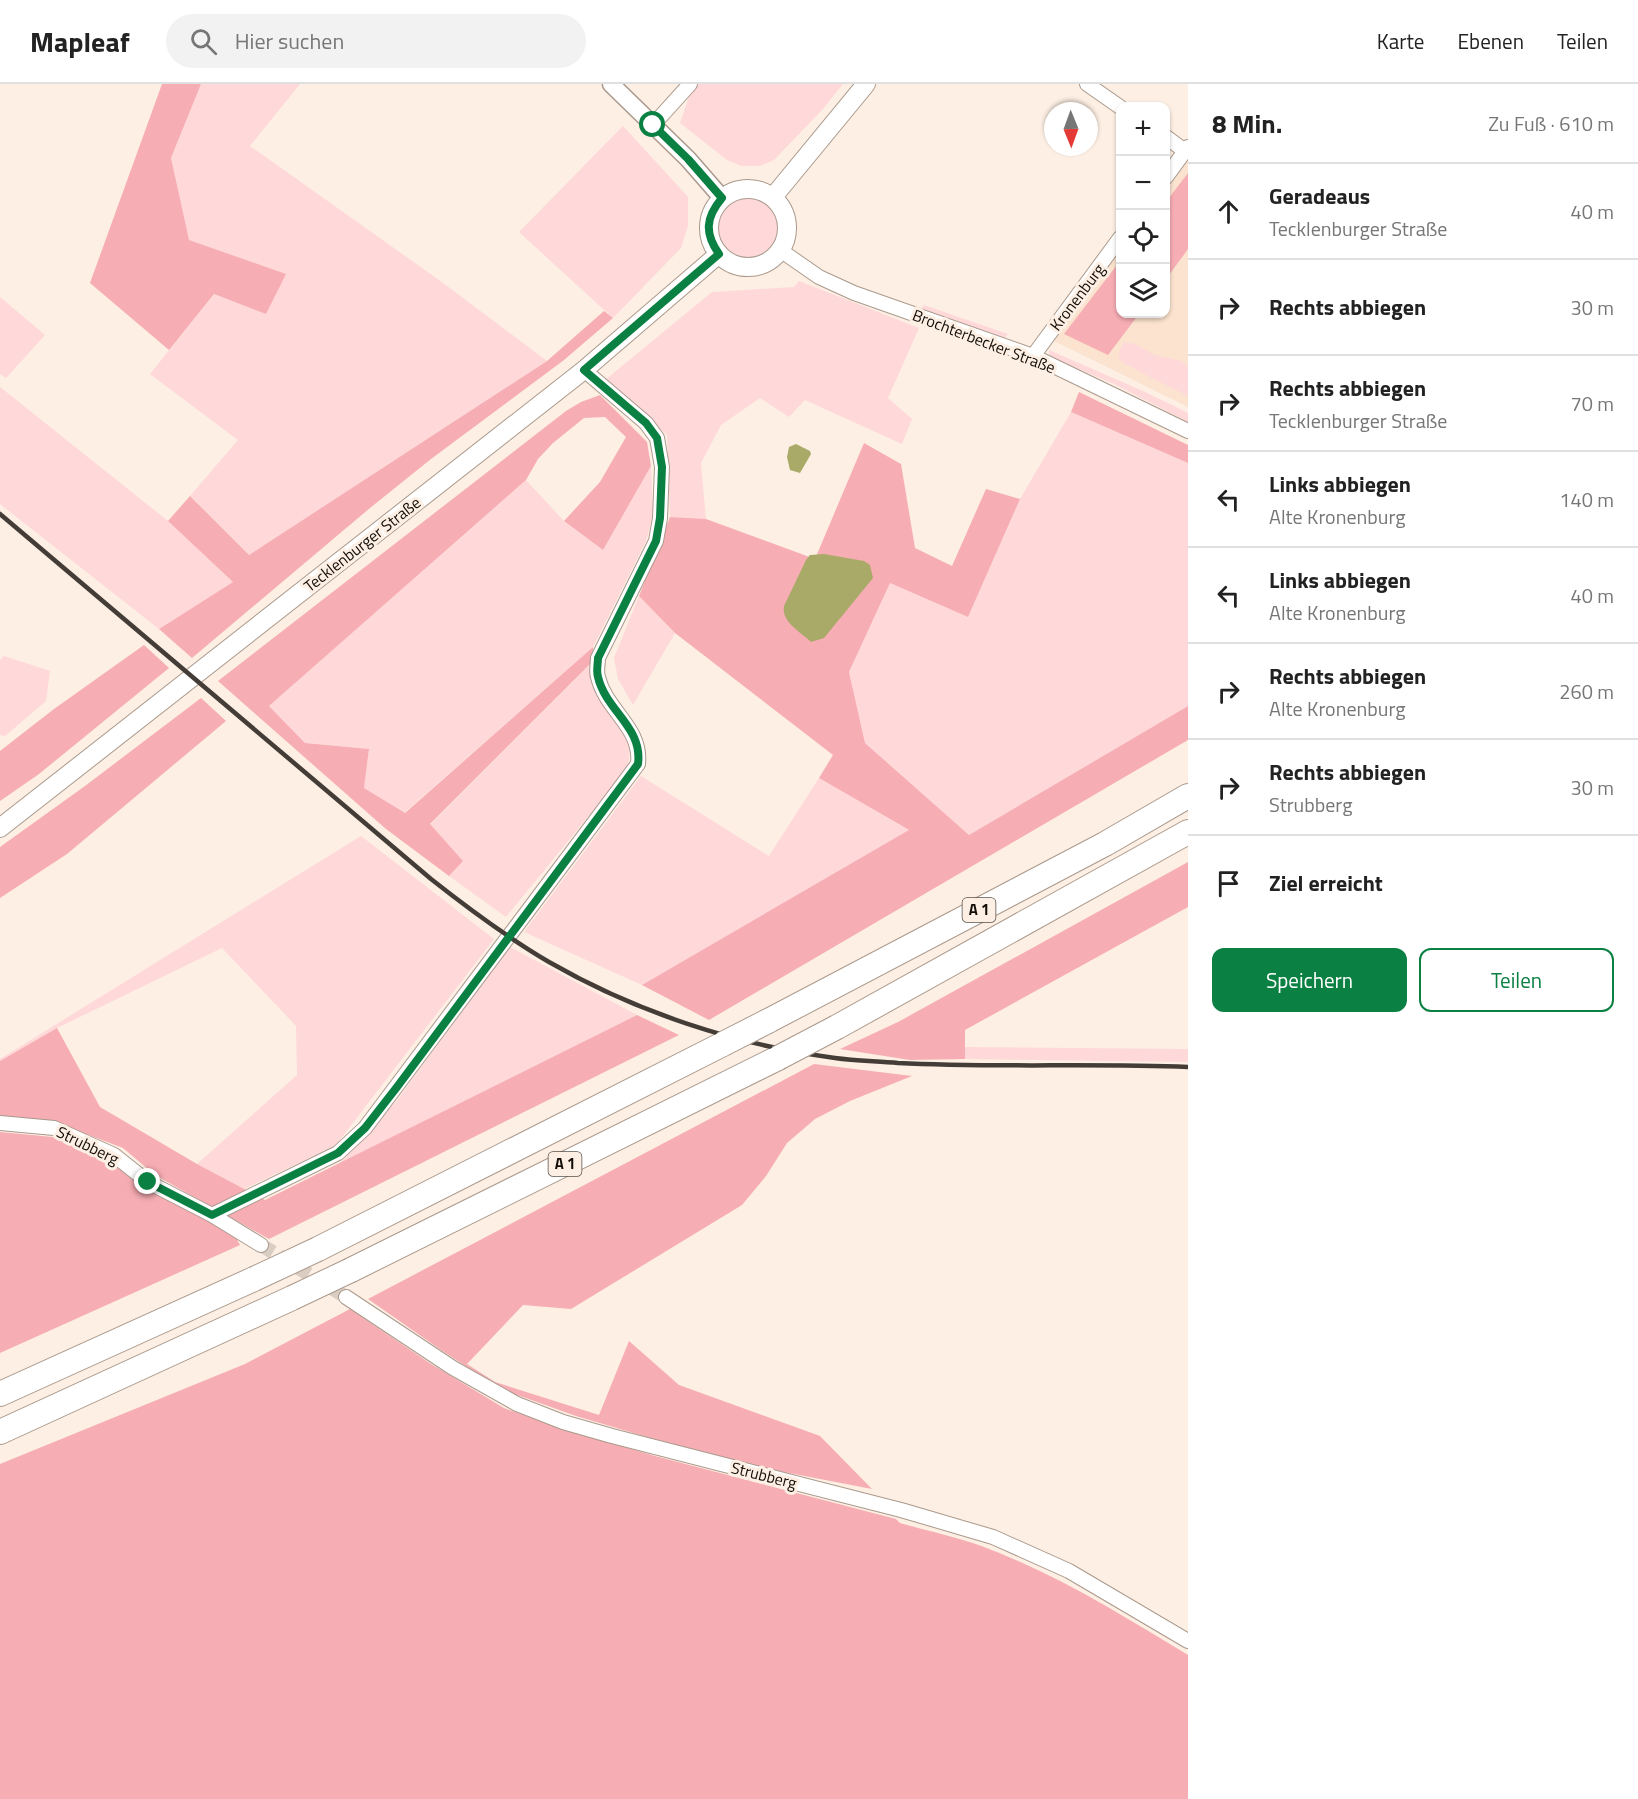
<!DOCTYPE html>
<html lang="de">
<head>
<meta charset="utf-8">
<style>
  :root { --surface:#fff; --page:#f2f2f2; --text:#222; --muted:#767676; --line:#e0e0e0; --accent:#0b8043 }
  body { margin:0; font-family:"Titillium Web",sans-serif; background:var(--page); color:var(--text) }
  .controls { position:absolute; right:18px; top:18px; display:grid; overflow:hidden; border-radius:12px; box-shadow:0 2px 4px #0004 }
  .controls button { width:54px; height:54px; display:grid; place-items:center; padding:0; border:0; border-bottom:2px solid var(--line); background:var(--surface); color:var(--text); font:30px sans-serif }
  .compass { position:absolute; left:1044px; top:18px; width:54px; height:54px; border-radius:50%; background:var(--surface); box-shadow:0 2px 4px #0004; rotate:179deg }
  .stop { position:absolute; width:18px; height:18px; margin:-14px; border:4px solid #0b8043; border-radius:50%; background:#fff }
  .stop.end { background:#0b8043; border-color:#fff; box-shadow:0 2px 6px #0008 }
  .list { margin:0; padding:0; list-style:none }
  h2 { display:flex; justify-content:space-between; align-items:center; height:78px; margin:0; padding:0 24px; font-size:26px }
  h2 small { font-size:20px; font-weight:400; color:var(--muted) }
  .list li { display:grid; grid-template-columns:39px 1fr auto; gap:18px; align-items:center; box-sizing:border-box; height:96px; padding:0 24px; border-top:2px solid var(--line) }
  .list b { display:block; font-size:22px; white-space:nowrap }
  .list p { margin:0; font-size:20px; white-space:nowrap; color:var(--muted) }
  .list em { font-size:20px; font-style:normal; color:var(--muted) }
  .actions { display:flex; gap:12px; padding:18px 24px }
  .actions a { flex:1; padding:14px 0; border:2px solid var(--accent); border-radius:12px; text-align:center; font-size:21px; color:var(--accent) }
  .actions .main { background:var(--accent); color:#fff }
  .icon { flex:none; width:33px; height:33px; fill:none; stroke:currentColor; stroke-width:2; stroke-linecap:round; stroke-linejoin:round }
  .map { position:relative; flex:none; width:1188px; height:1715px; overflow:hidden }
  header { display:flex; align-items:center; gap:36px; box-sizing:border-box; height:84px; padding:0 30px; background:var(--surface); border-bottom:2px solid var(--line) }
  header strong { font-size:28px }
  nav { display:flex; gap:33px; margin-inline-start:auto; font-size:21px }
  .search { width:420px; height:54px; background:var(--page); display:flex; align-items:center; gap:15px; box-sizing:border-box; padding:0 21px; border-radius:33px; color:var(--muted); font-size:22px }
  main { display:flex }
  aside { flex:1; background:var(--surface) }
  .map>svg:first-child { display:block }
  .built { fill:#fbe3cf }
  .green { fill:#ffd8da }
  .forest { fill:#f7adb4 }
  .water { fill:#a9aa68 }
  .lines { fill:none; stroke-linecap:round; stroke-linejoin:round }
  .minor-tunnel { stroke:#dacdc2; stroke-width:14; stroke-dasharray:14 7; stroke-linecap:butt }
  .minor-casing { stroke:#aa998c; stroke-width:16 }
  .tertiary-casing { stroke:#aa998c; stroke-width:19 }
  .secondary-casing { stroke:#aa998c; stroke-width:20 }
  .motorway-casing { stroke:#aa998c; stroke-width:26 }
  .minor { stroke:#fff; stroke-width:14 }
  .tertiary { stroke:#fff; stroke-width:16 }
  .secondary { stroke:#fff; stroke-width:18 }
  .motorway { stroke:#fff; stroke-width:24 }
  .rail { stroke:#443d37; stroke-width:4.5 }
  .motorway-bridge-casing { stroke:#aa998c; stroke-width:26; stroke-linecap:butt }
  .motorway-bridge { stroke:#fff; stroke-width:24 }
  .route { stroke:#0b8043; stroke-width:8 }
  .labels { text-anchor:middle; stroke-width:6; stroke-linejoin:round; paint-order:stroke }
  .shield { fill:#fdefe3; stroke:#58514a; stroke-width:1.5 }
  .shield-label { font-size:15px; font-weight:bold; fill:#120d08 }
  .street-label { font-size:16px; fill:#120d08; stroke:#fdefe3 }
</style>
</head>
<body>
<header>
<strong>Mapleaf</strong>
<div class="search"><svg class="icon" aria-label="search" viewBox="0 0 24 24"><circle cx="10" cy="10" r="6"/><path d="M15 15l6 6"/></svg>Hier suchen</div>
<nav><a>Karte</a><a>Ebenen</a><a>Teilen</a></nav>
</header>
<main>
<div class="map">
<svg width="1188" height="1715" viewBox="0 0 1188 1715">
  <rect width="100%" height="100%" fill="#fdefe3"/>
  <polygon class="built" points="1188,75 1188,323 1052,256 1120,165 1120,230 1166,230 1166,105"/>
  <g class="green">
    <polygon points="201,0 300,0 250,62 439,196 547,277 249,471 190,412 238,356 150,290 214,210 266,230 285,190 188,156 171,74"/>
    <polygon points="697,0 843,0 823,25 774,76 760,82 741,82 727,76 680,39 690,10"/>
    <polygon points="623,42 688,113 688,142 681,164 613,234 519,148"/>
    <circle cx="748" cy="143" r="30"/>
    <polygon points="799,197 919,244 888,314 912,335 902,360 805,316 789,333 760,314 721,341 701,379 706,435 670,433 667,351 605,296 712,208 794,203"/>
    <polygon points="0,213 45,251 6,294 0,290"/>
    <polygon points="924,221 1008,250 1005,254 922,225"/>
    <path d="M1124,258L1135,260L1154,271L1182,277L1188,283V312C1179,307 1122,280 1120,276C1117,270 1121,262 1124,258Z"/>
    <polygon points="1049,266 1143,307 1188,329 1188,338 1114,300 1052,274 1049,269"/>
    <polygon points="0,303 168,437 233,498 159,545 0,420"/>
    <polygon points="1071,328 1188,379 1188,622 969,751 865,659 849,588 890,499 968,533 1020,415"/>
    <polygon points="651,382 653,431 646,457 593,563 404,729 364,704 369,665 305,659 269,622 526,396 564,437 603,466"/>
    <polygon points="639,512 675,549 633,621 618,595 614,574"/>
    <polygon points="4,572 50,587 46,617 5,652 0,651 0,576"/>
    <polygon points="594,576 626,634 620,644 630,664 628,684 506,833 449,792 463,777 430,741"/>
    <polygon points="641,692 769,772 819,694 910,747 642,901 524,848"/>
    <polygon points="361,752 494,855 336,1061 244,1105 197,1080 297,991 296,942 222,864 57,944 0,977 0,975"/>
    <polygon points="510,863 637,931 340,1079 398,1015"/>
    <polygon points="965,963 1188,965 1188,978 965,975"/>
  </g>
  <g class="forest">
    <polygon points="162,0 201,0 171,74 189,156 286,190 266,230 214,210 169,266 90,199"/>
    <polygon points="1188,89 1188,165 1166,195 1166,118"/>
    <polygon points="1120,177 1120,230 1139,230 1108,271 1064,250"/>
    <polygon points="604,227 613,234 564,276 431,375 370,424 192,574 159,545 233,498 168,437 190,412 249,471 547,277"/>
    <polygon points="1079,308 1188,361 1188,379 1071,328"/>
    <polygon points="600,311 647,358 651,382 603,466 564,437 600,398 626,353 605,333 584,334 553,359 538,375 526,396 269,622 305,659 369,665 364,704 405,729 593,563 594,576 430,740 463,777 449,792 386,745 218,597 566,327 581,318"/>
    <polygon points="864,359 901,380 915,464 952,482 986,405 1020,415 968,533 890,499 849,588 865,659 969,751 1188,622 1188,656 709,936 642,901 909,746 819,694 833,671 675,549 639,512 670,433 706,435 815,475"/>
    <polygon points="144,561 169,584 39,690 0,717 0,667 54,625"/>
    <polygon points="201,614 226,637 67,770 0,814 0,763 85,702"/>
    <polygon points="1188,778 1188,823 965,946 965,975 910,976 840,965 898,938"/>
    <polygon points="637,931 679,951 269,1155 155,1091 123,1064 52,1037 0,1033 0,977 57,944 100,1023 197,1080 265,1116"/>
    <polygon points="814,980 912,992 850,1017 815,1035 787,1059 766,1092 742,1121 571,1225 523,1221 467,1280 495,1298 599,1331 629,1257 679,1301 820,1352 872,1405 763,1384 647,1353 576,1332 509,1308 492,1299 441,1266 368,1215"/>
    <polygon points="0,1048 53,1053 110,1076 235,1152 240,1161 0,1269"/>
    <path d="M350,1225L431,1280L504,1324L554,1342L655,1372L896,1435L900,1439C928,1447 957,1453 984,1463C1056,1490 1122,1531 1188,1571V1715H0V1380L245,1280Z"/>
  </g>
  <g class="water">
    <polygon points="796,360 810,367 811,370 800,389 790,386 787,373 789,363"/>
    <path d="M824,470L864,477L870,481L873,494L824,554L811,558C801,548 781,538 784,522L806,476L810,471Z"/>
  </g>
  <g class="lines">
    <polyline class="minor-tunnel" points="261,1161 346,1213"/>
    <defs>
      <g id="minor">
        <polyline points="1087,0 1120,23"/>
        <polyline points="653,41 690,0"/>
        <polyline points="1166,53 1185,67"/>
        <polyline points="1166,93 1188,63"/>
        <polyline points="780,166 819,193 854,209 1033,272 1188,347"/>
        <polyline points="1033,272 1120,154"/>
        <polyline points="0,1039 54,1044 114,1071 148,1098 212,1131 261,1161"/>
        <path d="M212,1131L338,1069L365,1044L638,680C642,643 606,627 598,593C596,587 598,580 598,574L656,457L660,434L662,383L657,354L646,339L584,286"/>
        <polyline points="346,1213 453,1284 517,1320 563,1338 612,1352 901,1426 993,1453 1069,1487 1188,1557"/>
      </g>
      <polyline id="tertiary" points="611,0 688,75 722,114"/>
      <g id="secondary">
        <circle cx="748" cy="144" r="39"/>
        <polyline points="773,113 866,0"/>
        <polyline points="0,744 584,286 719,170"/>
      </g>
      <g id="motorway">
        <polyline points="768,937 1105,760 1188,712"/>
        <polyline points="837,943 1188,748"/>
        <polyline points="318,1165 723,960"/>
        <polyline points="351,1186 778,974"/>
        <polyline points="0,1310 254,1195"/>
        <polyline points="0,1348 292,1214"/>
      </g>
    </defs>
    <use href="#minor" class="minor-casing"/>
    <use href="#tertiary" class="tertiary-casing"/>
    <use href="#secondary" class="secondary-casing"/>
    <use href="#motorway" class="motorway-casing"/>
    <use href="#minor" class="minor"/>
    <use href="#tertiary" class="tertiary"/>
    <use href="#secondary" class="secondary"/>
    <use href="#motorway" class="motorway"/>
    <path class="rail" d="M0,430L431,795C469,825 508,854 549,878C636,928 736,961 835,974C856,977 877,977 898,979C995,984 1092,979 1188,983"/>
    <defs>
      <g id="motorway-bridge">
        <polyline points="723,960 768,937"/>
        <polyline points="778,974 837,943"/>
        <polyline points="254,1195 318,1165"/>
        <polyline points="292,1214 351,1186"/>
      </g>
    </defs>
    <use href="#motorway-bridge" class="motorway-bridge-casing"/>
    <use href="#motorway-bridge" class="motorway-bridge"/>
  </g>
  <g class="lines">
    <path class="route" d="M148,1098L212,1131L338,1069L365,1044L397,1003L638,680C643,643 606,627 598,593C596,587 598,580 598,574L656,457L660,434L662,383L657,354L646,339L584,286L719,170C704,149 706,133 722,114L688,75L653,41"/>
  </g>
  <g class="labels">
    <g class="shield">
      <rect x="962.5" y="814" width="33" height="24" rx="4.5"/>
      <rect x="548.5" y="1068" width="33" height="24" rx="4.5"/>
    </g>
    <g class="shield-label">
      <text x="979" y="831">A 1</text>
      <text x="565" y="1085">A 1</text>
    </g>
    <g class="street-label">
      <text transform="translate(1077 213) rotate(-53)" y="6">Kronenburg</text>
      <text transform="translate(984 257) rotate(21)" y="6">Brochterbecker Straße</text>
      <text transform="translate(362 460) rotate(-38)" y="6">Tecklenburger Straße</text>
      <text transform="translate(88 1061) rotate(26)" y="6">Strubberg</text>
      <text transform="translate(764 1391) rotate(14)" y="6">Strubberg</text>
    </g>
  </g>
</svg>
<div class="controls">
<button>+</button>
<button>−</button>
<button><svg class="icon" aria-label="locate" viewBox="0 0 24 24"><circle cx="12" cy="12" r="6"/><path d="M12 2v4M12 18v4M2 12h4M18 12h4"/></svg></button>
<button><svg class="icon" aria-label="layers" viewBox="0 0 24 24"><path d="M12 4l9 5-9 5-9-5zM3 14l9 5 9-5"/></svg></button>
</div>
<svg class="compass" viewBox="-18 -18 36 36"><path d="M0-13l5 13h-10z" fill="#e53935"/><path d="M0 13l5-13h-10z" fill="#767676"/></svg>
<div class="stop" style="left:653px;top:41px"></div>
<div class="stop end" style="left:148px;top:1098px"></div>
</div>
<aside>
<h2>8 Min.<small>Zu Fuß · 610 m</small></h2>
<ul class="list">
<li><svg class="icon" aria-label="ahead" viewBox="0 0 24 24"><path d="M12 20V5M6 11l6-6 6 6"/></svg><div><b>Geradeaus</b><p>Tecklenburger Straße</p></div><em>40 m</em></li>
<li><svg class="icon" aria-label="right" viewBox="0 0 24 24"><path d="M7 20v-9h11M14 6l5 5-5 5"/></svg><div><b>Rechts abbiegen</b></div><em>30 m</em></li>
<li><svg class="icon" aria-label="right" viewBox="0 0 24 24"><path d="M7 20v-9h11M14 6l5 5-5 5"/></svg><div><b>Rechts abbiegen</b><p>Tecklenburger Straße</p></div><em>70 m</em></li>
<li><svg class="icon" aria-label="left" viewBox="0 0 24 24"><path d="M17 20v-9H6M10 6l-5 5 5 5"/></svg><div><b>Links abbiegen</b><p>Alte Kronenburg</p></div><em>140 m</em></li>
<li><svg class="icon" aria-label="left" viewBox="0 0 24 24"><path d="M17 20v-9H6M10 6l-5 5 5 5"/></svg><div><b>Links abbiegen</b><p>Alte Kronenburg</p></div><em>40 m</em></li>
<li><svg class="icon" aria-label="right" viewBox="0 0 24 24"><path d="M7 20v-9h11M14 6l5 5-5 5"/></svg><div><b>Rechts abbiegen</b><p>Alte Kronenburg</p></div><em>260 m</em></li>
<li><svg class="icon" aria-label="right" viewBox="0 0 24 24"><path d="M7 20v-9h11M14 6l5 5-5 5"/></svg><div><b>Rechts abbiegen</b><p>Strubberg</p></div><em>30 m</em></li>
<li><svg class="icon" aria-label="arrive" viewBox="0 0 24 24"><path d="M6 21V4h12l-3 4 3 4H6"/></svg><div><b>Ziel erreicht</b></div></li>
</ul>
<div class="actions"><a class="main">Speichern</a><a>Teilen</a></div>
</aside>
</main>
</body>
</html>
